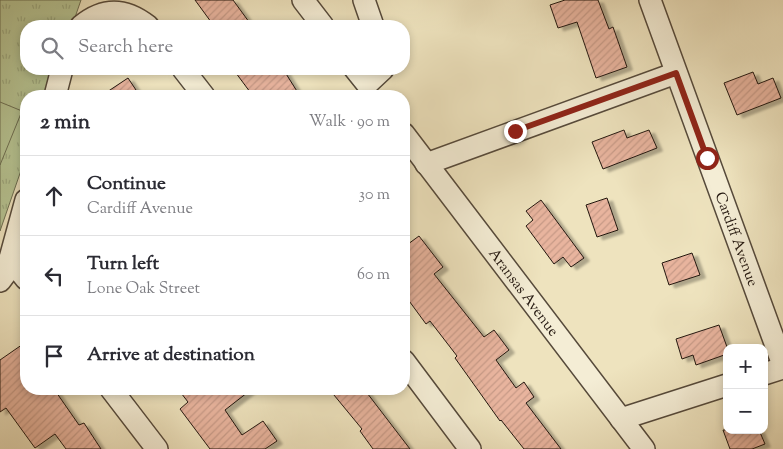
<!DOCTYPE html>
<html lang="en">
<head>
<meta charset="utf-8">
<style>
  :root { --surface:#fff; --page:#f7f7f7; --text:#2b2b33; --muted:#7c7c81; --line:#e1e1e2 }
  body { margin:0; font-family:"Sorts Mill Goudy",serif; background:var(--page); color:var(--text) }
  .controls { position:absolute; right:15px; bottom:15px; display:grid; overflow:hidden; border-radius:10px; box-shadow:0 2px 8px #0003 }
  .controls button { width:45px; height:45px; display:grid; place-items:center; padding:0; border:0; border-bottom:1px solid var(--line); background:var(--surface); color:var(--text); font:25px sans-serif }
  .stop { position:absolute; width:15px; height:15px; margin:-11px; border:4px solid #8f2418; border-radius:50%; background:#fff }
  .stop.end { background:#8f2418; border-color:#fff; box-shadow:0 1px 5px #0008 }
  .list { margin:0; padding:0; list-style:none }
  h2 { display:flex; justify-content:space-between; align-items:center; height:65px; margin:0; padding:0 20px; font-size:21px }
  h2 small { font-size:16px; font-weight:400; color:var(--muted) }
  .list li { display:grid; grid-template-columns:32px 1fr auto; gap:15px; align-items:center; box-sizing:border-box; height:80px; padding:0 20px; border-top:1px solid var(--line) }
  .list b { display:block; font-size:19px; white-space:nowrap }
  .list p { margin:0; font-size:16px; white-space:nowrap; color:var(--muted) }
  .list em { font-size:16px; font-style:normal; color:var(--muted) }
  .icon { flex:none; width:28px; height:28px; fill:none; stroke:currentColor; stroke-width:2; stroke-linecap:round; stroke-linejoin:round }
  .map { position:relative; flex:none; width:783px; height:449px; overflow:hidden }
  .search { position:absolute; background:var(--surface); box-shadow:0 2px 8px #0003; left:20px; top:20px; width:390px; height:55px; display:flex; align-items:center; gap:12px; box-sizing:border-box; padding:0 18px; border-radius:20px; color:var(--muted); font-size:19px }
  .panel { position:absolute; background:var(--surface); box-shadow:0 2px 8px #0003; left:20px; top:90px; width:390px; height:305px; border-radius:20px }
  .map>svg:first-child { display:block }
  .park { fill:url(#park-tufts); stroke:#6c6e51 }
  .garden { fill:#b6c493; stroke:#6c6e51 }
  .building { fill:url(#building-hatch); stroke:#23170f; filter:url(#shadow) }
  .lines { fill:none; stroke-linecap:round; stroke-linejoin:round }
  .minor-casing { stroke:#564a3b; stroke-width:24 }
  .minor { stroke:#f4edd5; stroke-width:21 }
  .route { stroke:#8f2418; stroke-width:6 }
  .labels { text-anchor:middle; stroke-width:4.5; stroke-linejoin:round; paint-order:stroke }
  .street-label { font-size:15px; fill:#23170f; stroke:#f4edd5 }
</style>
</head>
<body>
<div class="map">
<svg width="783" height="449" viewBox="0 0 783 449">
  <defs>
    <pattern id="park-tufts" width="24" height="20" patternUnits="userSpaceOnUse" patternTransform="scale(1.25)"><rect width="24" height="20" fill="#b6c493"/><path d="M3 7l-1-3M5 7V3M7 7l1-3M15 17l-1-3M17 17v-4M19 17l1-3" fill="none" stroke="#9ca87e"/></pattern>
    <pattern id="building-hatch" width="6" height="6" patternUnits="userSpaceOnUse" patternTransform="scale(1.25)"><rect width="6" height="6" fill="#e8b49e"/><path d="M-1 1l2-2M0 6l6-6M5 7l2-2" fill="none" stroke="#c79a87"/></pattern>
    <filter id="shadow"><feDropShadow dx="5.5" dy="3" stdDeviation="1" flood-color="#0004"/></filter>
  </defs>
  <rect width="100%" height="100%" fill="#eee3be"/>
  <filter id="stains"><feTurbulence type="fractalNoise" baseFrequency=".004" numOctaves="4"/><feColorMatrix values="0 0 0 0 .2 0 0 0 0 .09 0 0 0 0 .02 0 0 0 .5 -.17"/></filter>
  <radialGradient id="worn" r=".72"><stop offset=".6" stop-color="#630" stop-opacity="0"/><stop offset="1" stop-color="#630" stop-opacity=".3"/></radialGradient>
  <polygon class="park" points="0,0 81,0 72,26 26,26 26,69 57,69 47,96 26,96 26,156 0,231"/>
  <polygon class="garden" points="0,102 22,111 0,165"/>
  <g class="building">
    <polygon points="195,0 233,0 252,26 214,26"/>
    <polygon points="565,0 598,0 609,29 613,27 627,67 596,78 577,22 558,28 550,5"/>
    <polygon points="233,69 283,69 300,96 253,96"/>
    <polygon points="753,72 758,84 773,78 781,98 737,115 724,83"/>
    <polygon points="128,78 140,96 101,96"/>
    <polygon points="624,130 627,138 649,130 657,148 603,169 592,142"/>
    <polygon points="607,198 618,230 597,237 586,205"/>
    <polygon points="541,200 584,258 571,267 563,257 554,264 526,226 533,220 526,211"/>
    <polygon points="419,236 443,267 434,274 484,337 494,330 509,350 496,360 516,388 524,382 534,397 526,403 561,449 524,449 501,420 500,421 455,358 457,356 430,321 426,324 404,294 404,247"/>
    <polygon points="692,253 700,275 669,285 662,263"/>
    <polygon points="719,325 727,347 727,354 696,365 693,355 682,359 676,339"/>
    <polygon points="26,342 26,389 54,389 79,425 84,423 101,449 66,449 55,434 35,448 6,408 0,412 0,360"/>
    <polygon points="178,389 252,389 225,410 242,435 263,421 277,441 265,449 210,449 180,409 188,402"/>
    <polygon points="329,389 364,389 410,449 373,449 360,431 362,429"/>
    <polygon points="723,430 759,430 765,444 752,449 730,449"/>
  </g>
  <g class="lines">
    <defs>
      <g id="minor">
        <polyline points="303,0 323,26"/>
        <polyline points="364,0 373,26"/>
        <polyline points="650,0 783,365"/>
        <path d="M81,26C104,7 125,8 148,26"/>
        <polyline points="183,69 204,96"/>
        <polyline points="355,69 367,84 383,69"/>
        <polyline points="55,96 62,69"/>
        <polyline points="404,134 644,449"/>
        <polyline points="426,164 676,73"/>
        <polyline points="10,259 26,279"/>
        <polyline points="0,281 6,273 26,200"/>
        <polyline points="404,361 470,449"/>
        <polyline points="764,374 783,368"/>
        <polyline points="111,389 157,449"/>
        <polyline points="621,419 727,385"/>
      </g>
    </defs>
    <use href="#minor" class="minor-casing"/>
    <use href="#minor" class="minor"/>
  </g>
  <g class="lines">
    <polyline class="route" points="515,131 676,73 707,158"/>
  </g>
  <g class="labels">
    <g class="street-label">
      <text transform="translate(737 239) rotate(70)" y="5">Cardiff Avenue</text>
      <text transform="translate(524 292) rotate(53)" y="5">Aransas Avenue</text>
    </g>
  </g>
  <rect width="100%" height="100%" filter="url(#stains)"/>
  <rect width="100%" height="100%" fill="url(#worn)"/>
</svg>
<div class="controls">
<button>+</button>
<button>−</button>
</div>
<div class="stop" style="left:707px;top:158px"></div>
<div class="stop end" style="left:515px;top:131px"></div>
<div class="search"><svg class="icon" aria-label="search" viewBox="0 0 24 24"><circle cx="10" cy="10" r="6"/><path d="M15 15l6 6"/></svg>Search here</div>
<section class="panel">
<h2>2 min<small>Walk · 90 m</small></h2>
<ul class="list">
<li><svg class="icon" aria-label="ahead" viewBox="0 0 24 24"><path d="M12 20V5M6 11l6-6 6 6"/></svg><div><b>Continue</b><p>Cardiff Avenue</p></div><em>30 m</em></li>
<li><svg class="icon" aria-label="left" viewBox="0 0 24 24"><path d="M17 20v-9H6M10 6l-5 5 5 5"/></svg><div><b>Turn left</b><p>Lone Oak Street</p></div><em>60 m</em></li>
<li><svg class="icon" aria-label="arrive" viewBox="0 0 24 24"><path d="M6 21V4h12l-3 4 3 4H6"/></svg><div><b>Arrive at destination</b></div></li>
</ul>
</section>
</div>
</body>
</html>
